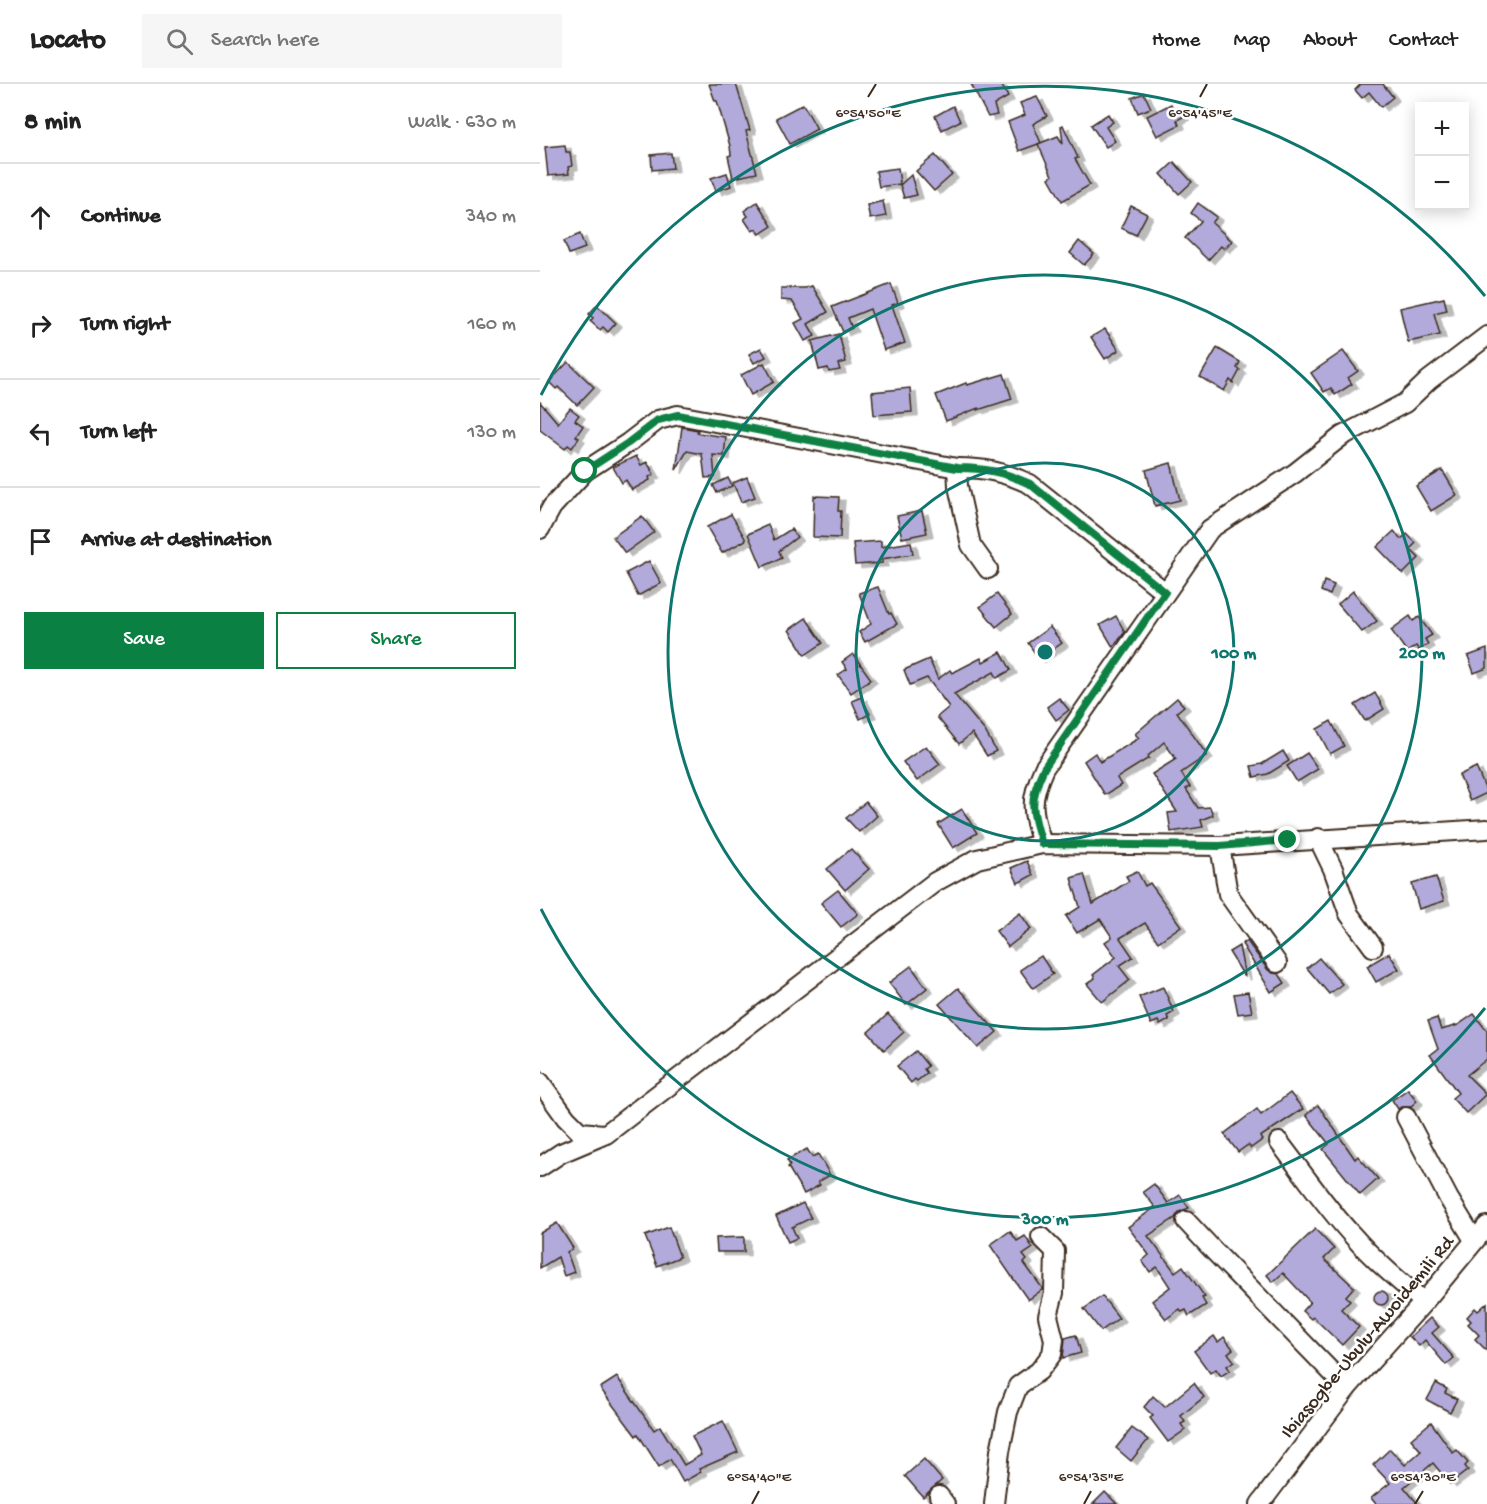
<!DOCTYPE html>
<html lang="en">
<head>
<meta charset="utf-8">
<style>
  :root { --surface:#fff; --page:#f6f6f6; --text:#222; --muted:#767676; --line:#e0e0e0; --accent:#0b8043 }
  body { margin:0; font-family:"Gochi Hand",sans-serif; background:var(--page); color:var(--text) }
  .controls { position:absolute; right:18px; top:18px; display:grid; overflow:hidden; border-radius:0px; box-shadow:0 3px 15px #0003 }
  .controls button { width:54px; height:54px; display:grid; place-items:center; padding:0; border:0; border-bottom:2px solid var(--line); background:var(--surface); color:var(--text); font:30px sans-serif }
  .stop { position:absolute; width:18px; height:18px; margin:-14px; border:4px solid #0b8043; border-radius:50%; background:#fff }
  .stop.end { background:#0b8043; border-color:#fff; box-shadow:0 2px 6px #0008 }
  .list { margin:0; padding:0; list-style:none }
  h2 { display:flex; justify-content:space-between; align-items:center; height:78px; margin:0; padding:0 24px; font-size:26px }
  h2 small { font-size:20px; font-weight:400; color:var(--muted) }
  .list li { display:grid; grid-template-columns:39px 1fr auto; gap:18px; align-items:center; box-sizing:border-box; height:108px; padding:0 24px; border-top:2px solid var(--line) }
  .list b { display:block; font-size:22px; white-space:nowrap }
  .list em { font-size:20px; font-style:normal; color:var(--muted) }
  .actions { display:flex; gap:12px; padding:18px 24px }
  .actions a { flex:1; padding:14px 0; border:2px solid var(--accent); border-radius:0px; text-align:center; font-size:21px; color:var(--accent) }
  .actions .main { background:var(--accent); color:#fff }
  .icon { flex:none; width:33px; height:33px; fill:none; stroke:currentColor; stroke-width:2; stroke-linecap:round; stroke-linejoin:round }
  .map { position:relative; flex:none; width:947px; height:1420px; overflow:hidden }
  header { display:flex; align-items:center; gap:36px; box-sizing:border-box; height:84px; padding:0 30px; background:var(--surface); border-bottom:2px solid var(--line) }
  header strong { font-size:28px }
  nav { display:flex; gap:33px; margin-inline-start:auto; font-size:21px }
  .search { width:420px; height:54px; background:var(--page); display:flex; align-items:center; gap:15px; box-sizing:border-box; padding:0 21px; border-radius:0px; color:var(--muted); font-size:22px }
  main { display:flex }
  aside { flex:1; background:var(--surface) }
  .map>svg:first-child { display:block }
  .building { fill:#b1aadb; stroke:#3b2a1e; stroke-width:1.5; filter:url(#shadow) }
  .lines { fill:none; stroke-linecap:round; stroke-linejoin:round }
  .minor-casing { stroke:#3b2a1e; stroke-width:22 }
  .minor { stroke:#fff; stroke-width:18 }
  .route { stroke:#0b8043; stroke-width:8 }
  .ticks { fill:none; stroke:#3b2a1e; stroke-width:2 }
  .ring { fill:none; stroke:#0f766e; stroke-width:3 }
  .labels { text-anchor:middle; stroke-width:5; stroke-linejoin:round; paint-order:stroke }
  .street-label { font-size:20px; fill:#3b2a1e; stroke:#fff }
  .ticks-label { font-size:15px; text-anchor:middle; fill:#3b2a1e; stroke:#fff; stroke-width:5; stroke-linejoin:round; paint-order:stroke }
  .centre { fill:#0f766e; stroke:#fff; stroke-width:3 }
  .ring-label { font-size:18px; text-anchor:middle; font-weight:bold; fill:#0f766e; stroke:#fff; stroke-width:5; stroke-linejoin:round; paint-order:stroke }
</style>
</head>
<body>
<header>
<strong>Locato</strong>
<div class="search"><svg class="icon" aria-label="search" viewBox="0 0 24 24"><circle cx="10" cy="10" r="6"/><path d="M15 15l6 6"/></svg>Search here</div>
<nav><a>Home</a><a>Map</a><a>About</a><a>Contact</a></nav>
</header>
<main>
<aside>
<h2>8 min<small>Walk · 630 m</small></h2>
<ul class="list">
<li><svg class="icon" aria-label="ahead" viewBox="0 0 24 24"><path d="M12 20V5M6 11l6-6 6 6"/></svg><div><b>Continue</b></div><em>340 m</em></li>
<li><svg class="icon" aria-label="right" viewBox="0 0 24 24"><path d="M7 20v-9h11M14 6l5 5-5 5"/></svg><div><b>Turn right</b></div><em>160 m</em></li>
<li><svg class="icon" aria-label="left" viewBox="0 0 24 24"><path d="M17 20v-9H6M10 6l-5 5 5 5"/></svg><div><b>Turn left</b></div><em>130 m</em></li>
<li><svg class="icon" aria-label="arrive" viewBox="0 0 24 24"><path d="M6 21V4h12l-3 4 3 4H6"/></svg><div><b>Arrive at destination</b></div></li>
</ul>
<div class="actions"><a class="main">Save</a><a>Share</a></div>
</aside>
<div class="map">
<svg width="947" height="1420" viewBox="0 0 947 1420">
  <defs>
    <filter id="shadow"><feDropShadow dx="6" dy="3.5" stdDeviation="0" flood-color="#0004"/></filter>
  </defs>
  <rect width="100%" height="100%" fill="#fff"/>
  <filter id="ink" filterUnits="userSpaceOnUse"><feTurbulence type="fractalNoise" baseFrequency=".0167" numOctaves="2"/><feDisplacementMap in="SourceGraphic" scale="12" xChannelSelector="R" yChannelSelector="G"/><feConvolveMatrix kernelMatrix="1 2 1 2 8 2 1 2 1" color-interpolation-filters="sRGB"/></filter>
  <g filter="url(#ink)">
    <g class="building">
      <polygon points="169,0 196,0 210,46 206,47 217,89 193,94 188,72 191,71 190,62 177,17 175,17"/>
      <polygon points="431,0 461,0 468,13 454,21 457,31 448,33"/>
      <polygon points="821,0 843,0 853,13 841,23 829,8 822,14 815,6"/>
      <polygon points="604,9 611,24 598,29 592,14"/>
      <polygon points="497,13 507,32 493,40 501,59 479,67 468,38 485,31 480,19"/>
      <polygon points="263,20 277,45 250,60 236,34"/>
      <polygon points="631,20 634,27 639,24 643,33 637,36 639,41 617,52 607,32"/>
      <polygon points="413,22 420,37 402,46 395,32"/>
      <polygon points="568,30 573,38 566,43 575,57 566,63 551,41"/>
      <polygon points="523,41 538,74 535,75 550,101 522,117 509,94 512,92 498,60 518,52 523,60 521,42"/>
      <polygon points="25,61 26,68 30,68 32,82 28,83 29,90 8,92 5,63"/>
      <polygon points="131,69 133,84 112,86 111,71"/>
      <polygon points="395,71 412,91 394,107 376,87"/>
      <polygon points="634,78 652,98 639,110 621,90"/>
      <polygon points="358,84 360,100 339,103 336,87"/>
      <polygon points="187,89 191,102 176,107 171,94"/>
      <polygon points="371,91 377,111 364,114 360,101"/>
      <polygon points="343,117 346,132 330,135 327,121"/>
      <polygon points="217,118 232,142 220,150 216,145 212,147 204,135 208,132 204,127"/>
      <polygon points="658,119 677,133 672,139 692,157 684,165 681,162 668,176 645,154 661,137 651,129"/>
      <polygon points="591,122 607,130 596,151 581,144"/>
      <polygon points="40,150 45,164 29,170 24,157"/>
      <polygon points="539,157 554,170 544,181 530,169"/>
      <polygon points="351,200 358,219 352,221 365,259 344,266 330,225 308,234 312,244 303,248 292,223"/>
      <polygon points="272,202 288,228 268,240 275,252 265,257 255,239 263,235 252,217 241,216 241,204 265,204"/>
      <polygon points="904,214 907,226 894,229 900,251 868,258 860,224"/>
      <polygon points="57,221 76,239 68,248 63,243 60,246 50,237 53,234 49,230"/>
      <polygon points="565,245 579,266 565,275 551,253"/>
      <polygon points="299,250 306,278 298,280 300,286 289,288 288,284 279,286 272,257"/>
      <polygon points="221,264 226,273 214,279 209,270"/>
      <polygon points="677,264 700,278 697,284 700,286 693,299 690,296 684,307 660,293"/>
      <polygon points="803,267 818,287 808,294 812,300 795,311 791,304 784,308 771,289"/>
      <polygon points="28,278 54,303 37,321 18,303 16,305 9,298"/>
      <polygon points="224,279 234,298 211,311 201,291"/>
      <polygon points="464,290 472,315 438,326 438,324 406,337 396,311 426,299 427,301"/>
      <polygon points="370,304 372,328 334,331 332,308"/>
      <polygon points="0,318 18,339 30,324 39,331 35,336 43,342 36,352 39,354 32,364 28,361 25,365 0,346"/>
      <polygon points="142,343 158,346 157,349 186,353 184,372 173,371 175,393 165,394 162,370 147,367 136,386"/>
      <polygon points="96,372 101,381 107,378 114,390 109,393 110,396 92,406 86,396 82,399 73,383"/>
      <polygon points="631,379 640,416 615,422 606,386"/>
      <polygon points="902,386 917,411 891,427 876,402"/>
      <polygon points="207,393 215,413 201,418 193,399"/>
      <polygon points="188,394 192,402 177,409 173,401"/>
      <polygon points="274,412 299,413 298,427 301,427 300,454 273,453"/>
      <polygon points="382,427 387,449 362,454 357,432"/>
      <polygon points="191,430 206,456 182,469 167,443"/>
      <polygon points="102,432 114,448 85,469 73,453"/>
      <polygon points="228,441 234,456 251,445 257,453 239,467 242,474 222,483 208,450"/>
      <polygon points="854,447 861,455 867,450 876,459 870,465 879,474 863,490 837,463"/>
      <polygon points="341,457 341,463 371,458 373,470 342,475 342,479 315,481 313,459"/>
      <polygon points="109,477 121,499 98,512 86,489"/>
      <polygon points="784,497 794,501 790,511 781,507"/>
      <polygon points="338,503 349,530 351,529 357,540 325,558 319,548 331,540 319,509"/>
      <polygon points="813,507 837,537 822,548 798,520"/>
      <polygon points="457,510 472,530 456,543 440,523"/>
      <polygon points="576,532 585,548 573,563 560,541"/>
      <polygon points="870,532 873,537 879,533 892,551 885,555 888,560 879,566 876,562 867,568 851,546"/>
      <polygon points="266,534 283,559 265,571 249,546"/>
      <polygon points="510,543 522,559 499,575 488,559"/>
      <polygon points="947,565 947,584 934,589 928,572"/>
      <polygon points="461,568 471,586 457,594 454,588 414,610 445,647 456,667 447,672 432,649 419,660 397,633 409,623 387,594 370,601 364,586 389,575 398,595 410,586 412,589 441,574 443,578"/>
      <polygon points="313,570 331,595 311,609 298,591 307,585 302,578"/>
      <polygon points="835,609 844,625 825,637 815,621"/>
      <polygon points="321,613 330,630 320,635 312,617"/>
      <polygon points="519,614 529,626 516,636 507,623"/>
      <polygon points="637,614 644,622 637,628 667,671 641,689 650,703 646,705 658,724 670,723 673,731 661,736 663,743 631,748 628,729 637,728 612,690 636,675 624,658 608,672 609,674 577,694 581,701 565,711 544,677 555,669 560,678 599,654 595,650"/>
      <polygon points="791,637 804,662 790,670 777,645"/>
      <polygon points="386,662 400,680 377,697 363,678"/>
      <polygon points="743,667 749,677 728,690 714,693 711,682 722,680"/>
      <polygon points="767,669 778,685 757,698 747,682"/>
      <polygon points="936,683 947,709 930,717 919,691"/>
      <polygon points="326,718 337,732 319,748 306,734"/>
      <polygon points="422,725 437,749 413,764 398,740"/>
      <polygon points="311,765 329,785 305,806 287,785"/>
      <polygon points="487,777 493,791 478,799 471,784"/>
      <polygon points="597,787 605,802 610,799 641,842 618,858 605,839 580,854 593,873 579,882 590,896 562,918 547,900 555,894 553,891 576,873 565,858 572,853 560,835 537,849 526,832 540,823 531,794 544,790 553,820 589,797 586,792"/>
      <polygon points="896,793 904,817 879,825 872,800"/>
      <polygon points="298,806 318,830 301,843 281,819"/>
      <polygon points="480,829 491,845 468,863 456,847"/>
      <polygon points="707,857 728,886 733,889 739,890 745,899 731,908 702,860"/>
      <polygon points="699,862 705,892 704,892 689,868"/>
      <polygon points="849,869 859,885 836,898 827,882"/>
      <polygon points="501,872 513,890 493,904 480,886"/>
      <polygon points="779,874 802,900 789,910 767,884"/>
      <polygon points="371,882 387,904 366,921 349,899"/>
      <polygon points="623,903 634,928 627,932 629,936 620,941 618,937 611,940 599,913"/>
      <polygon points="418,904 457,948 438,964 399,920"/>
      <polygon points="708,908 712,928 698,930 694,910"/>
      <polygon points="348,930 364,948 344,966 328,948"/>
      <polygon points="934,930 947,947 947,975 927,991 946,1010 926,1029 912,1014 918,1009 890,971 898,965 888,937 897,934 901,946 918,941"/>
      <polygon points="376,967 388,982 384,985 387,989 377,997 375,995 371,999 357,982"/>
      <polygon points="868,1005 877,1017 870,1023 861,1023 858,1025 852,1016"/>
      <polygon points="750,1009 763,1025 720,1053 722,1056 711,1064 708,1061 698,1068 684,1050 717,1025 721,1031"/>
      <polygon points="778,1021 815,1075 818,1072 838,1095 820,1111 783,1065 789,1060 766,1031"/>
      <polygon points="267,1065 272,1073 278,1070 290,1091 278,1098 280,1101 264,1110 248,1083 250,1081 247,1076"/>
      <polygon points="614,1100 628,1119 640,1111 649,1124 639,1128 635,1134 608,1152 635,1188 643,1182 665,1213 662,1214 666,1221 649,1232 646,1226 642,1228 640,1225 626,1235 612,1217 630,1203 617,1183 610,1188 602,1177 609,1171 588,1143 615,1123 603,1108"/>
      <polygon points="263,1119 271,1134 252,1143 257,1154 248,1158 236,1132"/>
      <polygon points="17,1139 33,1164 27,1168 34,1188 24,1192 18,1173 0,1184 0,1149"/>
      <polygon points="129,1143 140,1173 117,1182 105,1152"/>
      <polygon points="775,1145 794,1165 784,1175 814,1203 806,1212 810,1216 801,1225 819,1243 802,1261 773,1233 771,1235 762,1227 770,1218 743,1189 733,1198 727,1191"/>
      <polygon points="470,1147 477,1157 485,1152 493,1164 483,1171 487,1176 484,1179 503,1205 488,1216 450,1161"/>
      <polygon points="204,1153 204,1168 177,1168 176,1154"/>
      <circle cx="841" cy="1214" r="7"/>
      <polygon points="562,1212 579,1234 561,1247 544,1225"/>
      <polygon points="947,1219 947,1267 935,1255 939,1251 928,1240 931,1237 927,1233 935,1224 938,1227"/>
      <polygon points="890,1234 899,1243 892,1249 914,1274 906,1281 885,1256 879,1262 870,1253"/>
      <polygon points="536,1251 541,1269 523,1274 525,1254"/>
      <polygon points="674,1252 678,1258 684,1253 693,1265 688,1269 694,1277 687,1282 690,1286 681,1292 676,1285 670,1289 654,1267"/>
      <polygon points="77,1293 114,1346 120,1342 144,1381 161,1371 152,1352 183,1337 198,1368 159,1385 161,1388 143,1398 130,1375 119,1383 98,1350 96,1352 60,1304"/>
      <polygon points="654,1299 664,1313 641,1332 645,1338 641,1340 645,1346 628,1358 610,1334 613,1332 604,1323 613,1312 625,1323"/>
      <polygon points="896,1299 907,1305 905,1309 917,1315 910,1328 887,1316"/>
      <polygon points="891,1338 913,1369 917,1366 928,1379 925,1382 928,1386 910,1400 893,1379 864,1403 878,1420 836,1420 831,1414 850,1399 833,1381 850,1365 865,1381 881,1367 871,1355"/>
      <polygon points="592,1344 608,1356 591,1377 576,1364"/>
      <polygon points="384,1375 402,1396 383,1413 365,1392"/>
      <polygon points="565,1408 577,1420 553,1420"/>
    </g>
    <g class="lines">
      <defs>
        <g id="minor">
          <polyline points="0,445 12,423 45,387 88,359 118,336 138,331 417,384"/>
          <path d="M448,485L431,461L418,402L417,384C445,384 464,388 490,400L625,508"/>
          <polyline points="778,754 793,785 809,830 833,863"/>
          <path d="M502,760C492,727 489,717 504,684L670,445L755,389L802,352L865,319L889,296L947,252"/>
          <polyline points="680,762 688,810 737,879"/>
          <polyline points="0,998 26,1034 40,1048 64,1050"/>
          <polyline points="866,1033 909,1115 934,1156"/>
          <path d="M739,1058C763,1089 786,1123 813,1152C834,1176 859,1197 884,1218"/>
          <polyline points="0,1083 21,1069 66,1050 395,798 437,775 502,760 680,762 947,745"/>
          <polyline points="646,1137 674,1167 807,1304"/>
          <polyline points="399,1412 405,1420"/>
          <polyline points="454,1420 460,1367 468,1328 478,1302 499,1287 512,1270 514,1256 508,1232 514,1209 515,1167 501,1153"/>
          <polyline points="720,1420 807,1304 884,1218 947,1142"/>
        </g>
      </defs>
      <use href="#minor" class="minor-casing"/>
      <use href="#minor" class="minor"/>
    </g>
  </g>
  <g class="lines" filter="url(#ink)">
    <path class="route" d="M45,387L88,359L118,336L138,331L417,384C445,384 464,388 490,400L625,508L504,684C488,717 492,727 502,760L680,762L748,756"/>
  </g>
  <path class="ticks" d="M328,13L336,0M660,13L667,0M212,1420L219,1407M544,1420L551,1407M875,1420L883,1407"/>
  <g class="ring">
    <circle cx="505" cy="568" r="189"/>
    <circle cx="505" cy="568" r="377"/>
    <path d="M945 924A566 566 0 0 1 1 825M1 311A566 566 0 0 1 945 212"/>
  </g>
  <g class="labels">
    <g class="street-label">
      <text transform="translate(826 1252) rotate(-50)" y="7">Ibiasogbe-Ubulu-Awoidemili Rd</text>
    </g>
  </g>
  <g class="ticks-label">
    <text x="328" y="33">6°54'50"E</text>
    <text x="660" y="33">6°54'45"E</text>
    <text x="219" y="1397">6°54'40"E</text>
    <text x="551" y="1397">6°54'35"E</text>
    <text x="883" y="1397">6°54'30"E</text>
  </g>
  <circle cx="505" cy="568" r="9" class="centre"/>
  <g class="ring-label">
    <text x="694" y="574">100 m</text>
    <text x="882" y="574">200 m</text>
    <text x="505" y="1140">300 m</text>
  </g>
</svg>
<div class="controls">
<button>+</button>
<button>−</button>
</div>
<div class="stop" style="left:45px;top:387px"></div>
<div class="stop end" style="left:748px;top:756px"></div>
</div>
</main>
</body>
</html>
